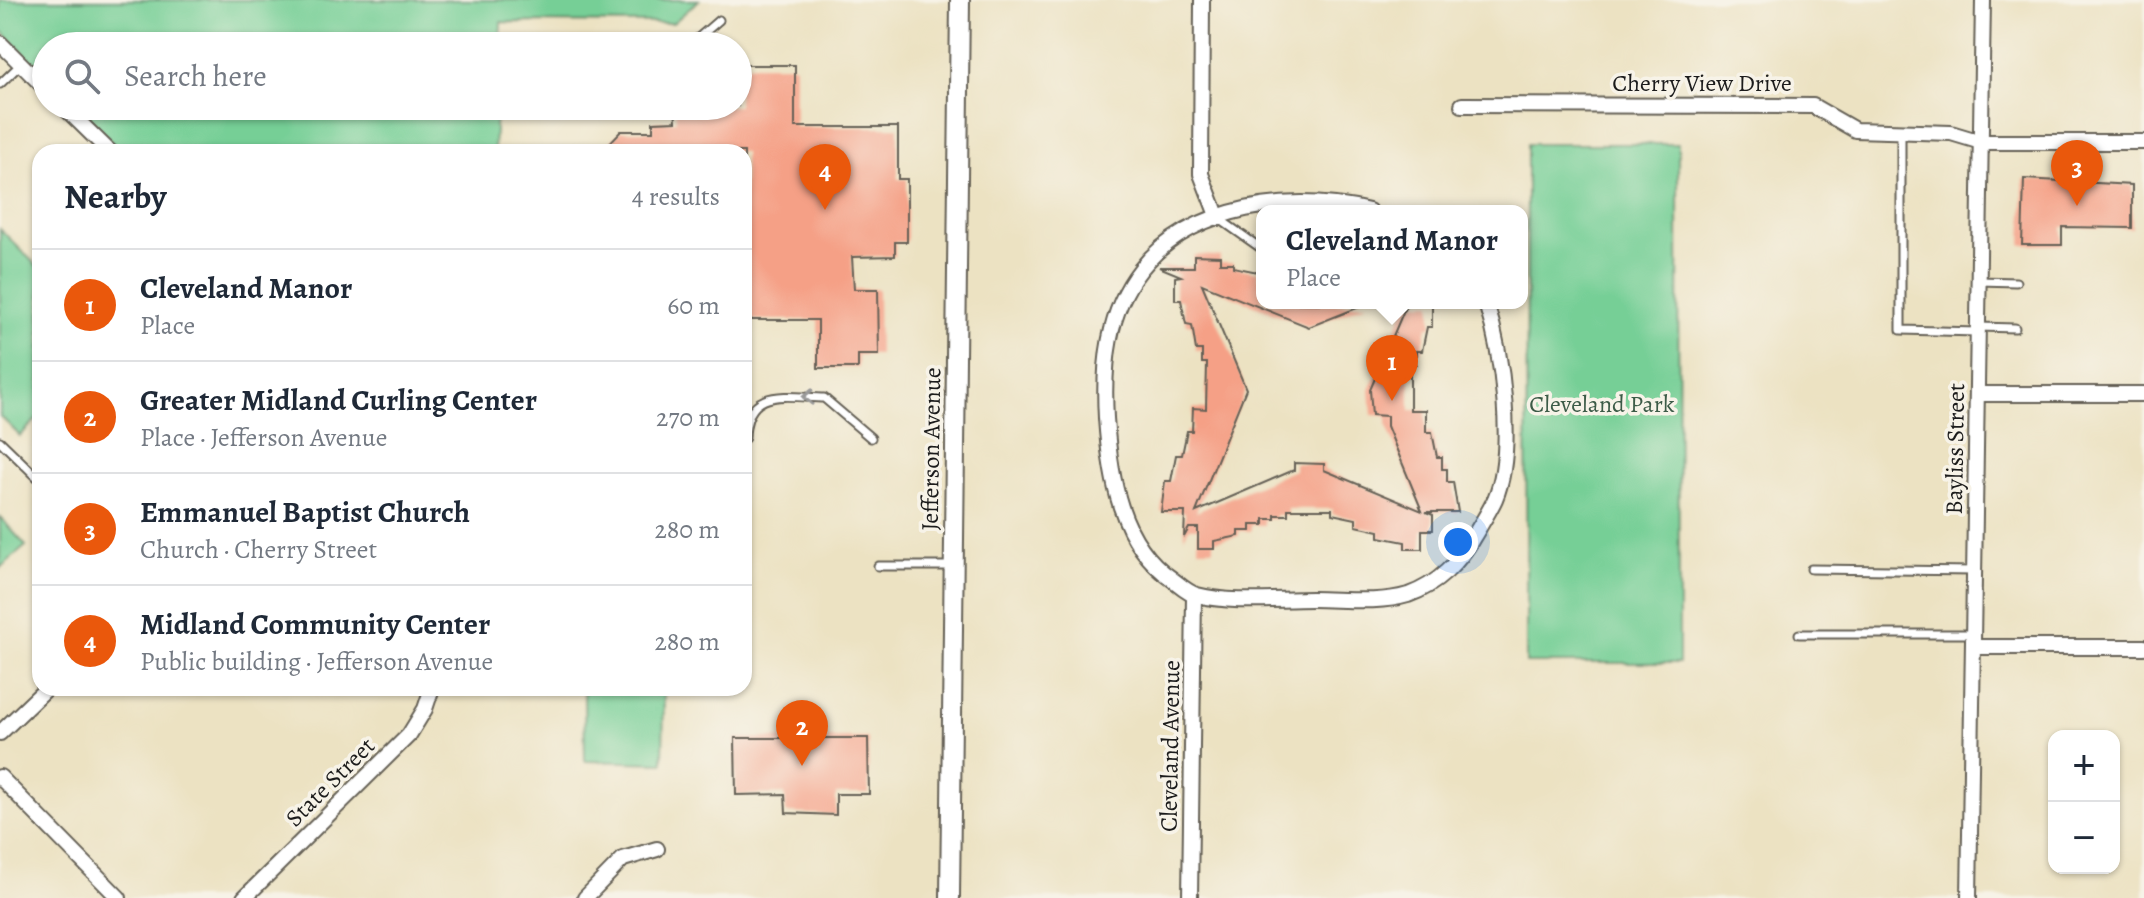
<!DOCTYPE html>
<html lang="en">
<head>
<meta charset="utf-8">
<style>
  :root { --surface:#fff; --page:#f6f6f7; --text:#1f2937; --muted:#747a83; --line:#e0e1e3; --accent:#ea580c }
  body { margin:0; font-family:Alegreya,serif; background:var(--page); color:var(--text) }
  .controls { position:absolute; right:24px; bottom:24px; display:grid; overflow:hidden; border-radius:16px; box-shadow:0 2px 6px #0004 }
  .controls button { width:72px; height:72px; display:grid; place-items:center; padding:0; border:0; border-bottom:2px solid var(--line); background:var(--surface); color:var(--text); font:40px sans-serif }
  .you { position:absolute; left:1458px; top:542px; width:28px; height:28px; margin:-20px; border:6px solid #fff; border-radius:50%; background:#1a73e8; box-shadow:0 0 0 12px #1a73e833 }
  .badge { display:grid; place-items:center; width:52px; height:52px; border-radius:50%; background:var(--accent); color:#fff; font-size:26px; font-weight:700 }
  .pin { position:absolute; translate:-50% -66px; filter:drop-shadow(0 2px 4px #0008) }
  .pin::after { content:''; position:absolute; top:42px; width:28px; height:24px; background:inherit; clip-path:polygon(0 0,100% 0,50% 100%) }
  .popup { position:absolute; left:1256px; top:205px; width:272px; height:104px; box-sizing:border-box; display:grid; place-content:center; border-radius:16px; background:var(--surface); filter:drop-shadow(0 2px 6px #0005); font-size:26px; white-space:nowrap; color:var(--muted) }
  .popup b { font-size:30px; color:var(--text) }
  .popup::after { content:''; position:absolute; left:50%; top:100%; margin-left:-16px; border:16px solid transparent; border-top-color:var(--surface) }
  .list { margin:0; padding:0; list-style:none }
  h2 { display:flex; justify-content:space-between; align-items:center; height:104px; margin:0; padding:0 32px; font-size:34px }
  h2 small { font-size:26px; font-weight:400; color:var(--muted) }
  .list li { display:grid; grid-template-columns:52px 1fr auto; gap:24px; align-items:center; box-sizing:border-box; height:112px; padding:0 32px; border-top:2px solid var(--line) }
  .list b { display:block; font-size:30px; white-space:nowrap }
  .list p { margin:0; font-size:26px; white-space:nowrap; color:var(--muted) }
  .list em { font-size:26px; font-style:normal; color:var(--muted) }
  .icon { flex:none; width:44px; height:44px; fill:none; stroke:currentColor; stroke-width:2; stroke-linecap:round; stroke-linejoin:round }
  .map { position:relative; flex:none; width:2144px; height:898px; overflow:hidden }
  .search { position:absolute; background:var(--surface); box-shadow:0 2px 6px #0004; left:32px; top:32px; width:720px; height:88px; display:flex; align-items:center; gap:20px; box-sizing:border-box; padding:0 28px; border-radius:44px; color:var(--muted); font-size:30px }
  .panel { position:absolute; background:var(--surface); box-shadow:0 2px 6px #0004; left:32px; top:144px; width:720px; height:552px; border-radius:24px }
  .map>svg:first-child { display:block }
  .green { fill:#76cf96; stroke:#497659; stroke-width:2 }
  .building { fill:#f5a086 }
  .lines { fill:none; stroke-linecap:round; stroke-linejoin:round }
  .service-casing { stroke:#656156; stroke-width:11 }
  .minor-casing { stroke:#656156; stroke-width:18 }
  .tertiary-casing { stroke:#656156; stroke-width:22 }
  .service { stroke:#fff; stroke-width:7 }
  .minor { stroke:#fff; stroke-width:14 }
  .tertiary { stroke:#fff; stroke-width:18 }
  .oneway { stroke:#999 }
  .labels { text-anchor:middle; stroke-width:7; stroke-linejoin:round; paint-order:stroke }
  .street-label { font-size:24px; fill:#1c1c1c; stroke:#f7f3e8 }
  .park-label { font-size:24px; fill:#3c5b47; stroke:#f7f3e8 }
</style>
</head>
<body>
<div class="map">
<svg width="2144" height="898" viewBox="0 0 2144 898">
  <rect width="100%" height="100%" fill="#f7f3e8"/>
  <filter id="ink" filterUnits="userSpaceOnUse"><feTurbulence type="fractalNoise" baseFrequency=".0125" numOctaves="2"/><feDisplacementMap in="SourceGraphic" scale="16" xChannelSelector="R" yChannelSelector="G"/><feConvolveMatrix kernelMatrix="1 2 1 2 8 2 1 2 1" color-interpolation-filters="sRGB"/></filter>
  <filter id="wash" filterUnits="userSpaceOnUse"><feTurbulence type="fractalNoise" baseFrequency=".006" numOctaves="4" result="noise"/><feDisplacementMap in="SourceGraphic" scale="32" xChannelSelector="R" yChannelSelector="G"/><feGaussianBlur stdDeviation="1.8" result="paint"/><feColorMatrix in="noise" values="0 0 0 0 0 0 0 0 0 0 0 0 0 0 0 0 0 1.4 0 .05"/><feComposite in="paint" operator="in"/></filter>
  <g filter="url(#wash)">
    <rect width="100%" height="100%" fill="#ece2c2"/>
    <g class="green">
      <polygon points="0,0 699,0 673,23 501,22 500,46 46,46 46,76 0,29"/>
      <polygon points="76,106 496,106 494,152 121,152"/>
      <polygon points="1527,144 1678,144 1679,663 1526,663"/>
      <polygon points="0,229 40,269 40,416 20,436 0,416"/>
      <polygon points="0,517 26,546 0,568"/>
      <polygon points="664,688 663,763 585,761 584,689"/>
    </g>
    <g id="blocks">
      <g class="building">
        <polygon points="738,65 795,65 795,127 898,127 898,179 907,179 907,242 895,242 895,256 852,257 854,289 878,289 879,355 858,355 858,368 818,368 818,320 744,320 744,152 601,152 621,131 653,131 653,122 676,121 675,106 738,106"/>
        <polygon points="2024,179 2132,185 2132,228 2062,227 2062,245 2022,245"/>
        <polygon points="1194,255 1220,256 1220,263 1233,263 1233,267 1258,272 1258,278 1262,278 1262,303 1367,304 1309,327 1202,284 1246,389 1196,512 1294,470 1294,463 1324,464 1324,470 1422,511 1387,426 1387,416 1372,415 1370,390 1407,303 1432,303 1432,327 1427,327 1422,351 1416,351 1416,364 1410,364 1410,410 1426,410 1426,432 1432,432 1437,457 1442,457 1442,469 1447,469 1447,482 1453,482 1458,512 1426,512 1433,515 1433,530 1422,530 1422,549 1405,549 1405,542 1379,537 1379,531 1356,526 1356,519 1332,514 1332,509 1288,509 1288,515 1275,515 1275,519 1264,519 1264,525 1251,525 1251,531 1239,531 1239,536 1214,541 1214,549 1198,549 1198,528 1189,528 1184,537 1185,512 1161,512 1165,481 1171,481 1176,455 1182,455 1187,431 1192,431 1193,408 1206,409 1207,363 1202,363 1202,350 1196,350 1192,325 1186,324 1181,300 1175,300 1175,277 1181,276 1159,267 1194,267"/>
        <polygon points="735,738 868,738 869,794 836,794 836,815 786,813 785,794 736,795"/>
      </g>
    </g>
  </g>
  <g filter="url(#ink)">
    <use href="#blocks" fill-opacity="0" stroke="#656156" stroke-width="2"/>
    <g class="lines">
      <defs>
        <g id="service">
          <polyline points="689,46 719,20"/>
          <polyline points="0,84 21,64"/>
          <polyline points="1901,133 1901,330 1977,332"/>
          <polyline points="1218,218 1262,249"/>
          <polyline points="1979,281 2016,282"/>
          <polyline points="1979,327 2015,328"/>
          <path d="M745,438C746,386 786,397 824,398L871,438"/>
          <polyline points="0,441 40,480"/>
          <polyline points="878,566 952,566"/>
          <polyline points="1811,569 1975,571"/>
          <polyline points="1799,634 1973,634"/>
        </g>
        <g id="minor">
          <polyline points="1202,0 1201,174 1218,218"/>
          <polyline points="0,43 46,89"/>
          <polyline points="1462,105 1813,106 1855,130 1951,133 1981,142 2144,142"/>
          <polyline points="63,106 110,152"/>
          <path d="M1369,211C1292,193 1193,204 1141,269C1107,312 1103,366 1106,418C1110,477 1120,543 1172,579C1180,585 1188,593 1197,595C1234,604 1274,599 1312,599C1342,599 1378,604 1408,595C1437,585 1460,562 1474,536C1481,524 1489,512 1495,499C1516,450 1502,353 1486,303"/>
          <polyline points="1978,394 2144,394"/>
          <polyline points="1973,647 2144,647"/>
          <polyline points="0,733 47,688"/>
          <polyline points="0,777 119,898"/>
          <polyline points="244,898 409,735 425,709 432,688"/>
          <polyline points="585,898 623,859 657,849"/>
          <polyline points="1190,898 1194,595"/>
          <polyline points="1969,898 1983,0"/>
        </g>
        <polyline id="tertiary" points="950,898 960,0"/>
      </defs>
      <use href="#service" class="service-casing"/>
      <use href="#minor" class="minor-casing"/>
      <use href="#tertiary" class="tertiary-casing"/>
      <use href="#service" class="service"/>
      <use href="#minor" class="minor"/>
      <use href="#tertiary" class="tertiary"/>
    </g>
    <defs><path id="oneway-chevron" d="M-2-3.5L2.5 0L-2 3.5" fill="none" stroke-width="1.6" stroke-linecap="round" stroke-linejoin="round" transform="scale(2)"/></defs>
    <use class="oneway" href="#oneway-chevron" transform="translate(808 397) rotate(-180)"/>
  </g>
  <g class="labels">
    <g class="street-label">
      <text x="1702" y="91">Cherry View Drive</text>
      <text transform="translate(931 449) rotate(-89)" y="8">Jefferson Avenue</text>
      <text transform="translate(1955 449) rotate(-89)" y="8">Bayliss Street</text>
      <text transform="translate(1170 746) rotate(-89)" y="8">Cleveland Avenue</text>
      <text transform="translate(330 782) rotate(-45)" y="8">State Street</text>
    </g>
    <g class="park-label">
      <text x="1602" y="412">Cleveland Park</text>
    </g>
  </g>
</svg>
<div class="controls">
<button>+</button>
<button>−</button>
</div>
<div class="you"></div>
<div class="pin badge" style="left:1392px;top:401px">1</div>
<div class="popup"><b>Cleveland Manor</b>Place</div>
<div class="pin badge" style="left:802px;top:766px">2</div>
<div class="pin badge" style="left:2077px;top:206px">3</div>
<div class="pin badge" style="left:825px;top:210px">4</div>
<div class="search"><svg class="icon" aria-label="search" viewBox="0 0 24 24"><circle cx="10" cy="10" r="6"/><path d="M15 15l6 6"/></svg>Search here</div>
<section class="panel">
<h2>Nearby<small>4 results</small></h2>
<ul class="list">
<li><span class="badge">1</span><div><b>Cleveland Manor</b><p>Place</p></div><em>60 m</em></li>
<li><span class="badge">2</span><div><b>Greater Midland Curling Center</b><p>Place · Jefferson Avenue</p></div><em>270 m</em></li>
<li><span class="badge">3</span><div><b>Emmanuel Baptist Church</b><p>Church · Cherry Street</p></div><em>280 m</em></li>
<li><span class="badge">4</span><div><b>Midland Community Center</b><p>Public building · Jefferson Avenue</p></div><em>280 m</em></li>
</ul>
</section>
</div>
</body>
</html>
